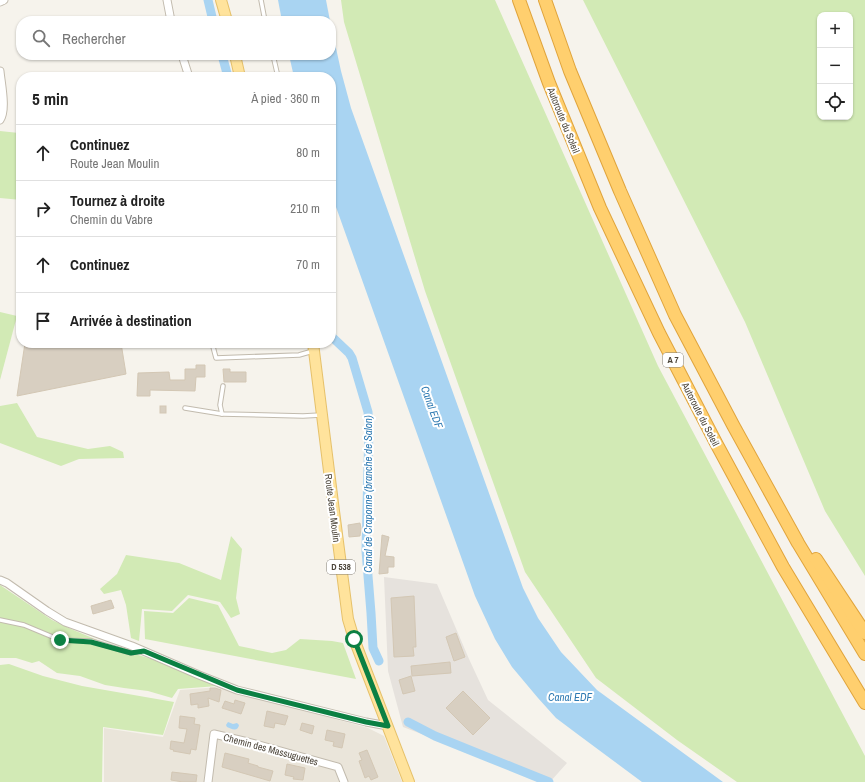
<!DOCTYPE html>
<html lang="fr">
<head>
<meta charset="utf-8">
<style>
  :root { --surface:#fff; --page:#f2f2f2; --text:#222; --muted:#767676; --line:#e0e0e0 }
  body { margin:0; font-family:"Archivo Narrow",sans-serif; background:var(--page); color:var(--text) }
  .controls { position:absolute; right:12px; top:12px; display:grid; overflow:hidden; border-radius:8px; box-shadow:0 1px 3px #0004 }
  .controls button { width:36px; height:36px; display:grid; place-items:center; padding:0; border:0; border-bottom:1px solid var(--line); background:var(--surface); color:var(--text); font:20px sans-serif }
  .stop { position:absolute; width:12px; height:12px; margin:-9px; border:3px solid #0b8043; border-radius:50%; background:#fff }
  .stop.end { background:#0b8043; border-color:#fff; box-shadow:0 1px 4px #0008 }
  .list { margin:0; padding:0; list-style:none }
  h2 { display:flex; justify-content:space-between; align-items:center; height:52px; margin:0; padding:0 16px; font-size:17px }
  h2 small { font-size:13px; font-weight:400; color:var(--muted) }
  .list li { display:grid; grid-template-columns:26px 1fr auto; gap:12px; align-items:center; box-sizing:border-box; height:56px; padding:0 16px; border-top:1px solid var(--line) }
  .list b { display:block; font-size:15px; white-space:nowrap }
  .list p { margin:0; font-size:13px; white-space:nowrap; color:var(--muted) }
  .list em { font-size:13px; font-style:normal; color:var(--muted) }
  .icon { flex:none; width:22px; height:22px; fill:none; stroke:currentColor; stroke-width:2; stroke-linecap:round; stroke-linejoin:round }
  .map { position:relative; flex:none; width:865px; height:782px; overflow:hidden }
  .search { position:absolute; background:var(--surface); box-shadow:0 1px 3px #0004; left:16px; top:16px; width:320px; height:44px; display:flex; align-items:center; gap:10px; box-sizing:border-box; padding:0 14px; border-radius:16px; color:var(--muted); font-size:15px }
  .panel { position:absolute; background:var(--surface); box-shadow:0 1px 3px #0004; left:16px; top:72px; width:320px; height:276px; border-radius:16px }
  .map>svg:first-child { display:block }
  .residential { fill:#eae5da }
  .industrial { fill:#e6e2dd }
  .green { fill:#d2eab5; fill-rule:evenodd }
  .water { fill:#a9d4f2 }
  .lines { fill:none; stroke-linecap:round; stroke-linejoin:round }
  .canal { stroke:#a9d4f2; stroke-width:9 }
  .building { fill:#d8cfc1; stroke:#d3c7b4 }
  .lane-casing { stroke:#c2bbae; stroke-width:5.5 }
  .street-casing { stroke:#c2bbae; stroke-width:9 }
  .primary-casing { stroke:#e6c16a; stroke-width:12 }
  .highway-casing { stroke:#e0a43c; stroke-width:14 }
  .lane { stroke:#fff; stroke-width:3.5 }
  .street { stroke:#fff; stroke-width:7 }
  .primary { stroke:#ffe39c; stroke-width:10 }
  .highway { stroke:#ffcf6e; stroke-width:12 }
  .route { stroke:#0b8043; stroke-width:5 }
  .labels { text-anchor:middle; stroke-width:4; stroke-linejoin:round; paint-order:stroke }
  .shield { fill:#fff; stroke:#817c74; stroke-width:1 }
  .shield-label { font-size:9px; font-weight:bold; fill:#4b4439 }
  .street-label { font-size:10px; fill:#4b4439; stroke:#fff }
  .water-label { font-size:11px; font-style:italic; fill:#2e7ab2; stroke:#fff }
</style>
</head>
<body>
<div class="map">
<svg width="865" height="782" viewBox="0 0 865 782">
  <rect width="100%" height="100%" fill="#f6f3ec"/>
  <polygon class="residential" points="219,687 368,728 384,736 402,782 104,782 104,728 163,737 180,690"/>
  <polygon class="industrial" points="384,577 437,584 469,659 488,700 567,763 550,782 548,782 403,727 388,671"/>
  <g class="green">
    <polygon points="341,0 495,0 658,366 865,756 865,782 737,782 677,740 596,678 525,572 425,291 344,22"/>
    <path d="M583,0H865V576L825,511L745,322ZM820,15H850V117H820Z"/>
    <polygon points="0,131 19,133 21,160 21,200 0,198"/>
    <polygon points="0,312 17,316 0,380"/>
    <polygon points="17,403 37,437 88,449 110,446 123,452 124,458 79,459 61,466 0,443 0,406"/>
    <polygon points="231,536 242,549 236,598 240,614 231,618 220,602 188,595 172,611 142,609 139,641 131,638 126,605 121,590 104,594 100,589 117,574 126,555 179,563 221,580"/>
    <polygon points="0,585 52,620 71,629 119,649 161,662 218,686 178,689 172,698 148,691 124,688 105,685 80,676 57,673 39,661 32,663 16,658 0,658"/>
    <polygon points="189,598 218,605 239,646 272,653 286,650 300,639 332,641 343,643 356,679 145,639 144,611 173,613"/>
    <polygon points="9,664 43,676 82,686 174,702 163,735 103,727 102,782 0,782 0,665"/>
  </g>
  <g class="water">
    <polygon points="278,0 326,0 330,21 282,21"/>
    <polygon points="331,25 341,71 351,108 523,588 538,618 561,652 597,690 723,782 642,782 580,736 556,718 538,698 512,667 495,639 475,596 331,193 331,77 294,77 289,55 331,55"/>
    <path d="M228,722L233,724L237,723L239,725C238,732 231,729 227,727L226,725Z"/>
  </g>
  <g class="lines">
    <g class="canal">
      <polyline points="208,0 213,21"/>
      <polyline points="222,55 228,77"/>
      <polyline points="331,336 349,353 352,358 368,412 369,426 366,551 371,613 373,648 379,661"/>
      <polyline points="408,722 435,736 549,782"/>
    </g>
  </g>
  <g class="building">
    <polygon points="25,343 121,343 126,374 17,396"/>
    <polygon points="196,365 205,365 205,377 196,377 195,391 150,390 150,396 137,396 138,373 169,372 170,380 185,380 185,369 196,369"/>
    <polygon points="223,369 230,369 230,372 246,372 246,382 224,382"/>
    <rect x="160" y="406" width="6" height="7"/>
    <polygon points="360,523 361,528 360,536 349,537 348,525"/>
    <polygon points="382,535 389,537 385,556 394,557 394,567 388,567 388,573 379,574"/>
    <polygon points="414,596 416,647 413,647 414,656 394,657 391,598"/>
    <polygon points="111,600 114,608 93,614 91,606"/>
    <polygon points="456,633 465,657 454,661 446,637"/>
    <polygon points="450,662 451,673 412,676 411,666"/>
    <polygon points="411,676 415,691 403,694 399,680"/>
    <polygon points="210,688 215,688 221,690 219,702 208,698 209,706 198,708 198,704 191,705 190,694 210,691"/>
    <polygon points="463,691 490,718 473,735 446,708"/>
    <polygon points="235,700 245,703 241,714 222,708 225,701 234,704"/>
    <polygon points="267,711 288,716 285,725 275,723 274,728 264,726"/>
    <polygon points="180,716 195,718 194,724 200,725 196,750 191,749 190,754 173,751 174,750 170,749 171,741 184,743 187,729 179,728"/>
    <polygon points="302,723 314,726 312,734 300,730"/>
    <polygon points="327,730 345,734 342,748 333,746 334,742 325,740"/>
    <polygon points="367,750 378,777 371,780 369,776 365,778 359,761 362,760 359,753"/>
    <polygon points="225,753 249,759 248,763 258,766 258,767 273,771 270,781 222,767"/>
    <polygon points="287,764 305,768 303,780 293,779 294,777 285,775"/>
    <polygon points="172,772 197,775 196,782 183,782 171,780"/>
  </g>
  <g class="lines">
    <defs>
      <g id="lane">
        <polyline points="261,0 265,21"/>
        <polyline points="273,55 278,77"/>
        <polyline points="212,343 216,358 299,355 313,351"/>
        <polyline points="185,408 222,414 303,416 321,415"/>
        <polyline points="222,414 220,405 223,386"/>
        <polyline points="0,620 24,625 60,640 91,641 131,653 141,651"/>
      </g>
      <g id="street">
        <polyline points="167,0 171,21"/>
        <polyline points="0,2 4,0"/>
        <polyline points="182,55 189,77"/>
        <path d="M0,71C1,83 7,110 0,120"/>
        <polyline points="0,580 7,583 47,611 65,622 132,646 199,675 237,690 366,722 388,726"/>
        <polyline points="208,782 214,734 248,742 338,767 344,782"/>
      </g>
      <g id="primary">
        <polyline points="221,0 227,21"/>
        <polyline points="235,55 240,77"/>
        <polyline points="313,343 334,511 348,619 354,639 409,782"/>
      </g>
      <g id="highway">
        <polyline points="519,0 549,83 600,208 659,333 716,443 783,567 865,703"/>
        <polyline points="545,0 570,71 620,191 675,315 733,425 798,543 865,654"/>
        <polyline points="816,559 865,633"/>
      </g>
    </defs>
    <use href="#lane" class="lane-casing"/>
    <use href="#street" class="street-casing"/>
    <use href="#primary" class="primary-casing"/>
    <use href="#highway" class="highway-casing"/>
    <use href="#lane" class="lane"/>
    <use href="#street" class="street"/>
    <use href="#primary" class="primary"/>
    <use href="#highway" class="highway"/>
  </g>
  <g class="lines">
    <polyline class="route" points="60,640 91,642 131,653 144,651 237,690 366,722 388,726 354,639"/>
  </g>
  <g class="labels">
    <g class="shield">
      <rect x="663" y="353" width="20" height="14" rx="3"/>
      <rect x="327" y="560" width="28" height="14" rx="3"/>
    </g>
    <g class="shield-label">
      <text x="673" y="363">A 7</text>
      <text x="341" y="570">D 538</text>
    </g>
    <g class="street-label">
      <text transform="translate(564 120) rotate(68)" y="4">Autoroute du Soleil</text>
      <text transform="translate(701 414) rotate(63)" y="4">Autoroute du Soleil</text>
      <text transform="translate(333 508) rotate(83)" y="4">Route Jean Moulin</text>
      <text transform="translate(271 749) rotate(15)" y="4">Chemin des Massuguettes</text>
    </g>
    <g class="water-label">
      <text transform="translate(432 407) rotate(70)" y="4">Canal EDF</text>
      <text transform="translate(368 494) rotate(-90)" y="4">Canal de Craponne (branche de Salon)</text>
      <text x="570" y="701">Canal EDF</text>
    </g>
  </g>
</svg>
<div class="controls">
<button>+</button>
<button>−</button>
<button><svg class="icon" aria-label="locate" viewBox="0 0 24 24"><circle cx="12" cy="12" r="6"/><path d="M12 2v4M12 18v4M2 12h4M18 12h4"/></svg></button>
</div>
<div class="stop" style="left:354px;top:639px"></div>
<div class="stop end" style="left:60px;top:640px"></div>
<div class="search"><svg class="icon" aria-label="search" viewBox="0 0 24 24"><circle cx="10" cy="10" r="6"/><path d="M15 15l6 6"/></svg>Rechercher</div>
<section class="panel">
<h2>5 min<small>À pied · 360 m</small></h2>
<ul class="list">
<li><svg class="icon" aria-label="ahead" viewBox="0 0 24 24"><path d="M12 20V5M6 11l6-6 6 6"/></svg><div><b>Continuez</b><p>Route Jean Moulin</p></div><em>80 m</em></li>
<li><svg class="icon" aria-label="right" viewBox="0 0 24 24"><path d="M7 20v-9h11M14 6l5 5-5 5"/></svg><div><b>Tournez à droite</b><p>Chemin du Vabre</p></div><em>210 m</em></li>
<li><svg class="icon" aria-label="ahead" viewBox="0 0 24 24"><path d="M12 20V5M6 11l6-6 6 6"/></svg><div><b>Continuez</b></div><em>70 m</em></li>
<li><svg class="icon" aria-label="arrive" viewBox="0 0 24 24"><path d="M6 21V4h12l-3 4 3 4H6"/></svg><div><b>Arrivée à destination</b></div></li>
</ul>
</section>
</div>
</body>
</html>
